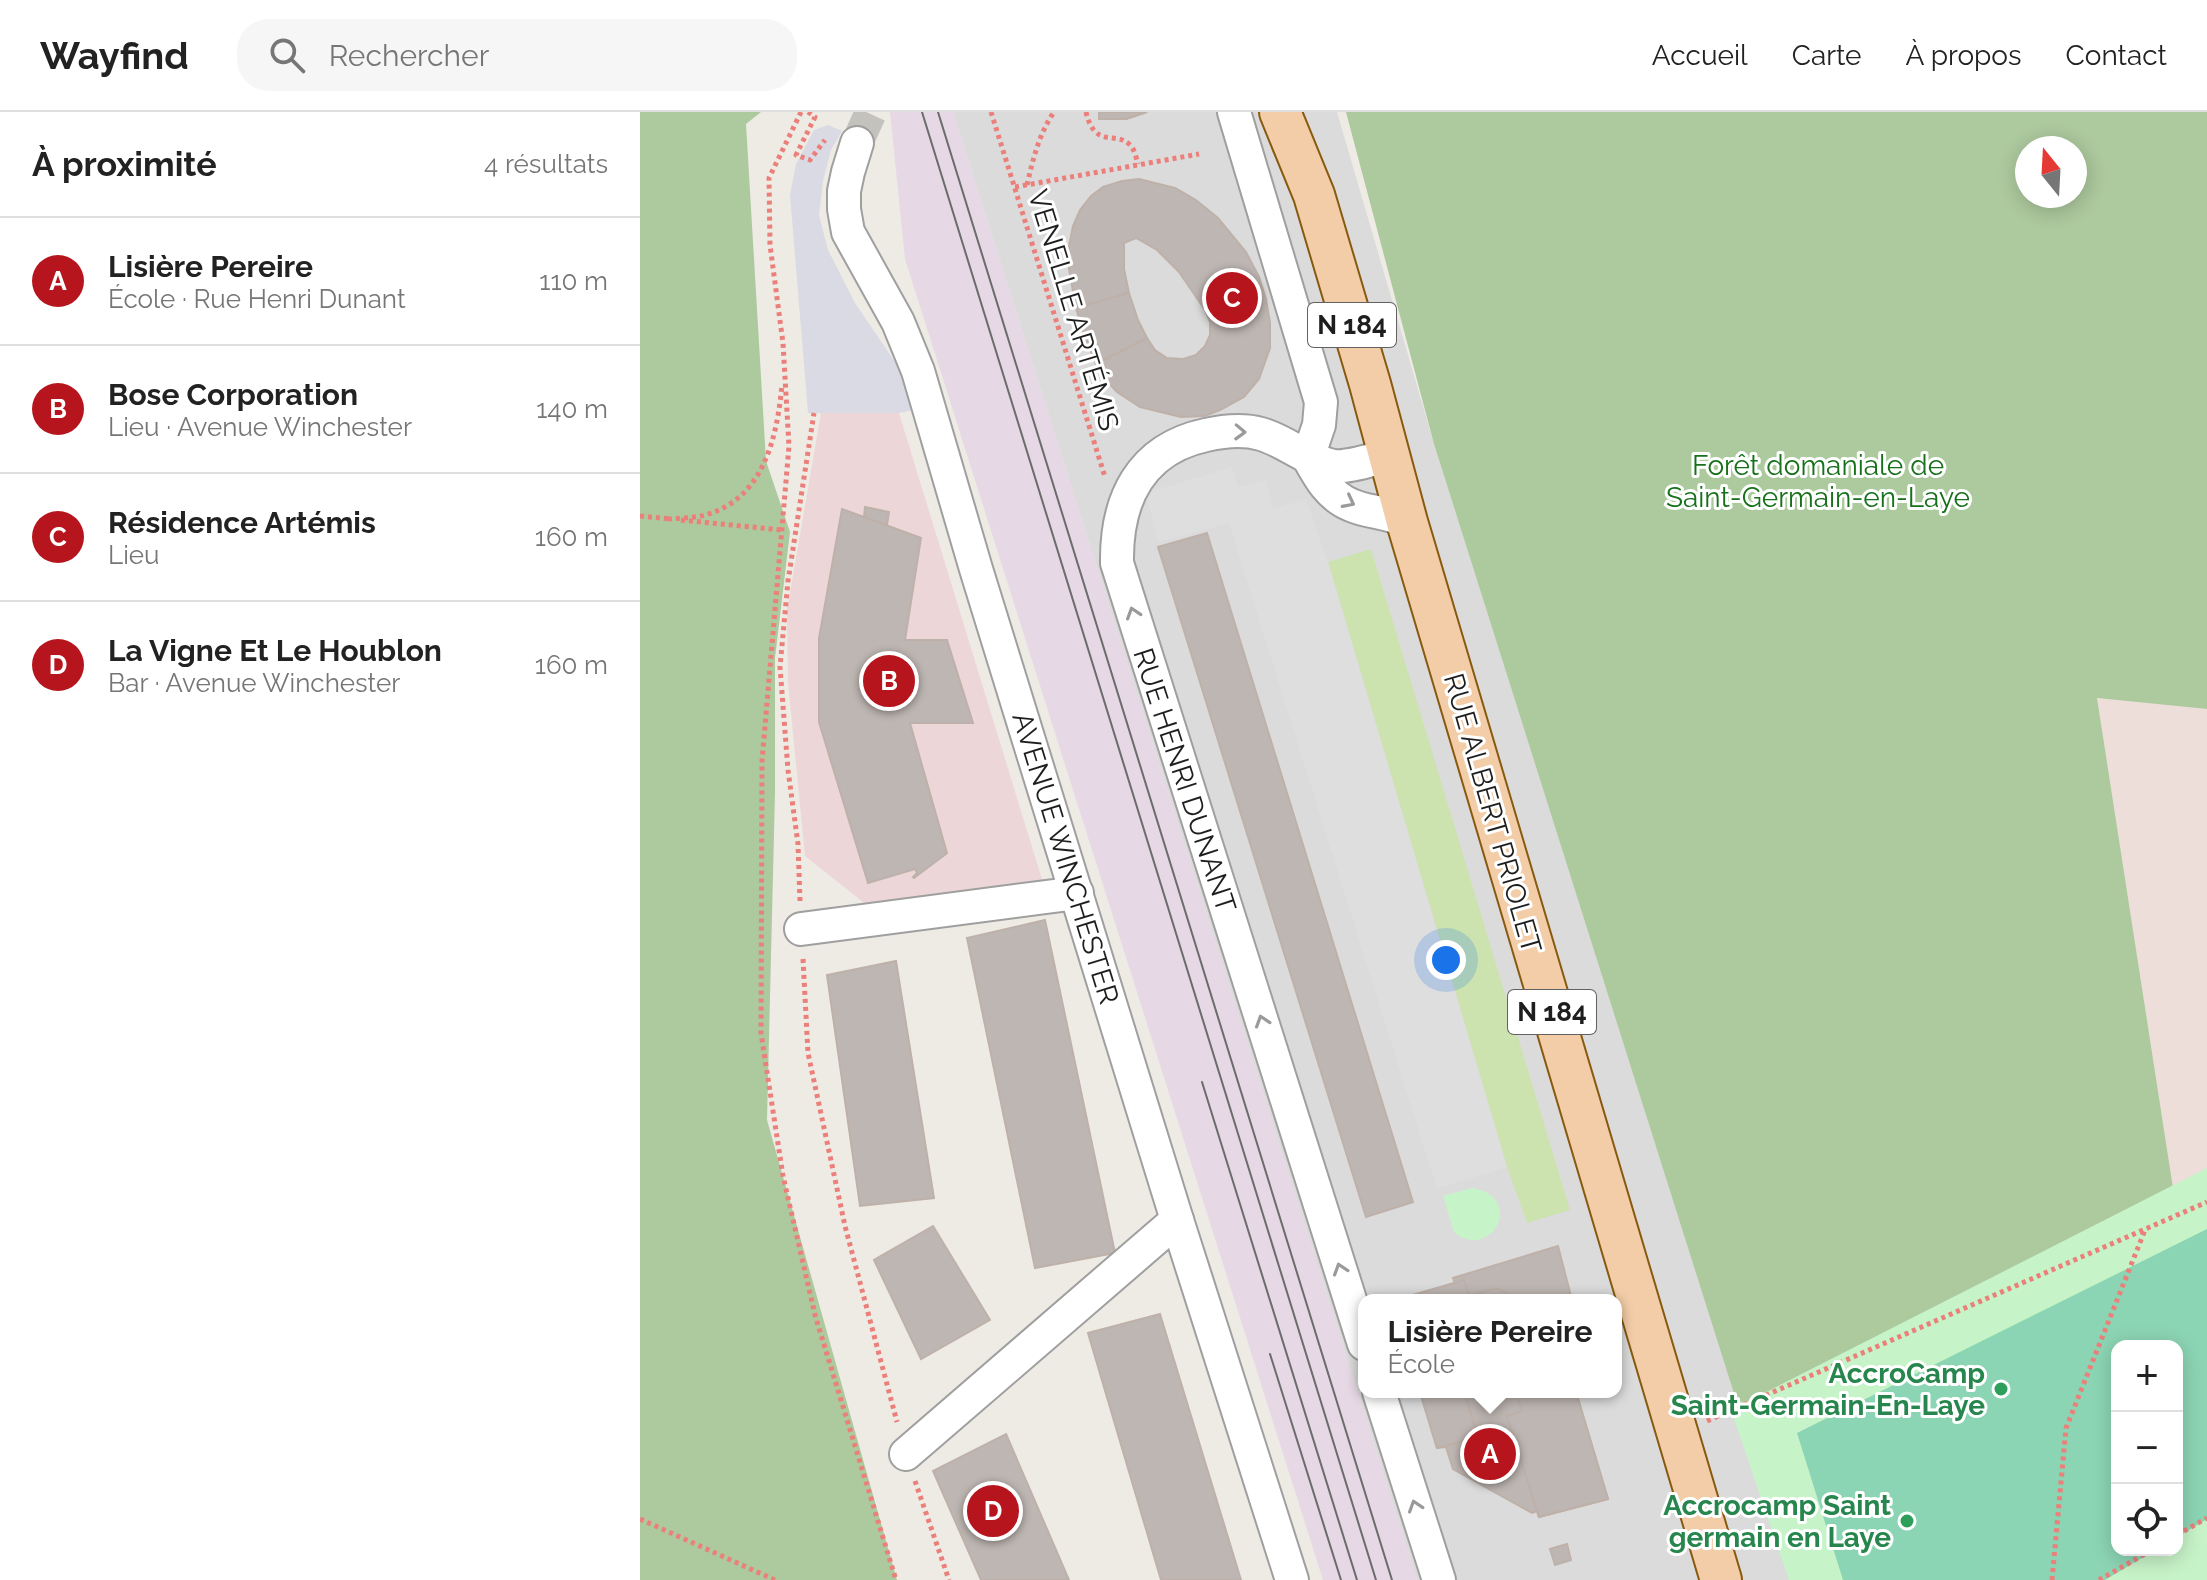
<!DOCTYPE html>
<html lang="fr">
<head>
<meta charset="utf-8">
<style>
  :root { --surface:#fff; --page:#f6f6f6; --text:#222; --muted:#767676; --line:#e0e0e0; --accent:#b7151e }
  body { margin:0; font-family:Raleway,sans-serif; background:var(--page); color:var(--text) }
  .controls { position:absolute; right:24px; bottom:24px; display:grid; overflow:hidden; border-radius:16px; box-shadow:0 4px 20px #0003 }
  .controls button { width:72px; height:72px; display:grid; place-items:center; padding:0; border:0; border-bottom:2px solid var(--line); background:var(--surface); color:var(--text); font:40px sans-serif }
  .compass { position:absolute; left:1375px; top:24px; width:72px; height:72px; border-radius:50%; background:var(--surface); box-shadow:0 4px 20px #0003; rotate:342deg }
  .you { position:absolute; left:806px; top:848px; width:28px; height:28px; margin:-20px; border:6px solid #fff; border-radius:50%; background:#1a73e8; box-shadow:0 0 0 12px #1a73e833 }
  .badge { display:grid; place-items:center; width:52px; height:52px; border-radius:50%; background:var(--accent); color:#fff; font-size:26px; font-weight:700 }
  .pin { position:absolute; translate:-50% -50%; border:4px solid #fff; box-shadow:0 2px 8px #0006 }
  .popup { position:absolute; left:718px; top:1182px; width:264px; height:104px; box-sizing:border-box; display:grid; place-content:center; border-radius:16px; background:var(--surface); filter:drop-shadow(0 2px 6px #0005); font-size:26px; white-space:nowrap; color:var(--muted) }
  .popup b { font-size:30px; color:var(--text) }
  .popup::after { content:''; position:absolute; left:50%; top:100%; margin-left:-16px; border:16px solid transparent; border-top-color:var(--surface) }
  .list { margin:0; padding:0; list-style:none }
  h2 { display:flex; justify-content:space-between; align-items:center; height:104px; margin:0; padding:0 32px; font-size:34px }
  h2 small { font-size:26px; font-weight:400; color:var(--muted) }
  .list li { display:grid; grid-template-columns:52px 1fr auto; gap:24px; align-items:center; box-sizing:border-box; height:128px; padding:0 32px; border-top:2px solid var(--line) }
  .list b { display:block; font-size:30px; white-space:nowrap }
  .list p { margin:0; font-size:26px; white-space:nowrap; color:var(--muted) }
  .list em { font-size:26px; font-style:normal; color:var(--muted) }
  .icon { flex:none; width:44px; height:44px; fill:none; stroke:currentColor; stroke-width:2; stroke-linecap:round; stroke-linejoin:round }
  .map { position:relative; flex:none; width:1567px; height:1468px; overflow:hidden }
  header { display:flex; align-items:center; gap:48px; box-sizing:border-box; height:112px; padding:0 40px; background:var(--surface); border-bottom:2px solid var(--line) }
  header strong { font-size:38px }
  nav { display:flex; gap:44px; margin-inline-start:auto; font-size:28px }
  .search { width:560px; height:72px; background:var(--page); display:flex; align-items:center; gap:20px; box-sizing:border-box; padding:0 28px; border-radius:32px; color:var(--muted); font-size:30px }
  main { display:flex }
  aside { flex:1; background:var(--surface) }
  .map>svg:first-child { display:block }
  .residential { fill:#dcdbdb; fill-rule:evenodd }
  .commercial { fill:#edd6d7 }
  .industrial { fill:#e6d8e4 }
  .military { fill:#eededa }
  .grass { fill:#cce3b0 }
  .forest { fill:#adc99e; fill-rule:evenodd }
  .park { fill:#c7f3c8; fill-rule:evenodd }
  .pitch { fill:#8cd5b4 }
  .parking { fill:#dedede }
  .plaza { fill:#dadae4 }
  .building { fill:#beb6b2; stroke:#beb1a9; stroke-width:2 }
  .lines { fill:none; stroke-linecap:round; stroke-linejoin:round }
  .minor-tunnel { stroke:#c4c2bd; stroke-width:32; stroke-dasharray:32 16; stroke-linecap:butt }
  .minor-casing { stroke:#9f9f9f; stroke-width:36 }
  .major-casing { stroke:#885a10; stroke-width:44 }
  .path { stroke:#eb7f7a; stroke-width:5; stroke-dasharray:4 4; stroke-linecap:butt }
  .minor { stroke:#fff; stroke-width:32 }
  .major { stroke:#f2cda7; stroke-width:40 }
  .tram { stroke:#6c6c6c; stroke-width:2 }
  .oneway { stroke:#9a9a9a }
  .leisure-dot { fill:#2e9e5b; stroke:#fff; stroke-width:3 }
  .labels { text-anchor:middle; stroke-width:6; stroke-linejoin:round; paint-order:stroke }
  .shield { fill:#fff; stroke:#626262; stroke-width:2 }
  .shield-label { font-size:26px; font-weight:bold; fill:#1e1e1e }
  .street-label { font-size:28px; fill:#1e1e1e; stroke:#fff }
  .park-label { font-size:28px; fill:#17711a; stroke:#fff }
  .leisure-label { font-size:28px; font-weight:bold; fill:#27864d; stroke:#fff; text-anchor:end }
</style>
</head>
<body>
<header>
<strong>Wayfind</strong>
<div class="search"><svg class="icon" aria-label="search" viewBox="0 0 24 24"><circle cx="10" cy="10" r="6"/><path d="M15 15l6 6"/></svg>Rechercher</div>
<nav><a>Accueil</a><a>Carte</a><a>À propos</a><a>Contact</a></nav>
</header>
<main>
<aside>
<h2>À proximité<small>4 résultats</small></h2>
<ul class="list">
<li><span class="badge">A</span><div><b>Lisière Pereire</b><p>École · Rue Henri Dunant</p></div><em>110 m</em></li>
<li><span class="badge">B</span><div><b>Bose Corporation</b><p>Lieu · Avenue Winchester</p></div><em>140 m</em></li>
<li><span class="badge">C</span><div><b>Résidence Artémis</b><p>Lieu</p></div><em>160 m</em></li>
<li><span class="badge">D</span><div><b>La Vigne Et Le Houblon</b><p>Bar · Avenue Winchester</p></div><em>160 m</em></li>
</ul>
</aside>
<div class="map">
<svg width="1567" height="1468" viewBox="0 0 1567 1468">
  <rect width="100%" height="100%" fill="#eeebe5"/>
  <path class="residential" d="M313,0H697L794,332L1154,1468H777ZM724,1188H976V1280H724Z"/>
  <polygon class="commercial" points="181,301 259,301 404,774 228,794 165,744 148,570 147,498"/>
  <polygon class="industrial" points="250,0 313,0 777,1468 683,1468 265,147"/>
  <polygon class="military" points="1457,586 1567,597 1567,1059 1533,1077"/>
  <polygon class="grass" points="731,437 930,1098 887,1111 867,1055 688,450"/>
  <g class="forest">
    <polygon points="0,0 121,0 106,12 126,349 150,420 135,546 135,680 127,1008 257,1468 0,1468"/>
    <path d="M706,0H1567V597L1457,586L1533,1076L1567,1468H1153L794,332ZM1387,36H1435V84H1387ZM1477,1234H1537V1438H1477Z"/>
  </g>
  <g class="park">
    <path d="M1567,1056V1468H1149L1091,1298ZM1477,1234H1537V1438H1477Z"/>
    <path d="M832,1076C880,1084 859,1136 826,1127C821,1126 818,1123 814,1120L803,1084Z"/>
  </g>
  <polygon class="pitch" points="1567,1117 1567,1407 1537,1425 1537,1234 1477,1234 1477,1438 1515,1438 1465,1468 1203,1468 1157,1321"/>
  <polygon class="parking" points="592,355 598,375 626,368 633,397 666,387 688,450 867,1055 797,1077 589,411 519,430 505,381"/>
  <polygon class="plaza" points="188,13 202,19 191,38 183,69 179,103 188,138 215,191 257,253 274,298 259,301 168,301 150,83 156,52 174,18"/>
  <g class="building">
    <polygon points="459,0 507,0 486,7 459,7"/>
    <polygon points="459,0 507,0 486,7 459,7"/>
    <polygon points="499,67 535,76 556,88 578,106 606,140 619,165 626,187 630,211 630,236 619,267 604,285 580,298 565,304 541,305 500,295 477,280 463,265 456,252 507,226 515,238 527,246 543,247 556,243 565,234 570,223 570,210 565,198 539,160 517,138 496,126 484,131 484,157 489,181 436,196 429,157 429,134 433,114 440,98 451,84 463,75 482,69"/>
    <polygon points="489,181 498,208 507,226 456,252 443,220 436,196"/>
    <polygon points="225,395 249,400 247,413 224,405"/>
    <polygon points="202,397 281,426 265,528 307,528 333,611 270,611 307,741 274,766 273,765 277,761 275,757 228,771 179,610 179,526"/>
    <polygon points="567,421 773,1090 726,1105 518,435"/>
    <polygon points="405,808 475,1141 395,1156 327,826"/>
    <polygon points="256,849 294,1086 220,1094 187,863"/>
    <polygon points="293,1114 350,1208 281,1247 234,1148"/>
    <polygon points="918,1134 932,1188 879,1188 856,1176 829,1184 824,1168 815,1171 813,1166"/>
    <polygon points="824,1168 829,1184 856,1176 879,1188 756,1188"/>
    <polygon points="824,1168 830,1188 756,1188 815,1171"/>
    <polygon points="520,1202 601,1468 521,1468 448,1221"/>
    <polygon points="780,1280 936,1280 968,1387 899,1405 897,1399 892,1401 813,1357 806,1335 797,1336"/>
    <polygon points="780,1280 824,1280 838,1325 797,1336"/>
    <polygon points="876,1280 936,1280 968,1387 899,1405 867,1304 882,1299"/>
    <polygon points="366,1322 429,1468 341,1468 293,1359"/>
    <polygon points="927,1432 931,1448 915,1453 910,1437"/>
  </g>
  <g class="lines">
    <polyline class="minor-tunnel" points="217,31 231,0"/>
    <defs>
      <g id="minor">
        <path d="M594,0L681,290L679,313L668,345C679,365 689,384 711,393C728,401 748,399 767,410"/>
        <polyline points="217,31 208,60 204,79 204,97 208,120 258,210 278,259 336,457 537,1108 652,1468"/>
        <polyline points="161,817 437,781"/>
        <path d="M724,1232L477,451C476,388 500,337 566,323C584,319 603,317 621,322C646,329 667,349 694,354C707,356 734,347 748,344"/>
        <polyline points="739,1280 799,1468"/>
        <polyline points="266,1342 537,1108"/>
      </g>
      <polyline id="major" points="640,0 674,83 730,272 767,410 1081,1468"/>
    </defs>
    <use href="#minor" class="minor-casing"/>
    <use href="#major" class="major-casing"/>
    <g class="path">
      <polyline points="161,0 129,66 130,133 143,231 149,334 122,649 121,921 143,1064 175,1203 256,1468"/>
      <polyline points="168,0 175,5 156,43 170,48 185,28"/>
      <polyline points="351,0 465,365"/>
      <path d="M446,0C455,38 476,18 490,33C495,38 496,46 498,52"/>
      <path d="M387,73C393,47 399,22 414,0"/>
      <polyline points="375,75 559,42"/>
      <polyline points="0,404 31,407"/>
      <path d="M28,407C40,406 54,406 65,403C124,387 137,325 142,273"/>
      <polyline points="41,408 142,418"/>
      <polyline points="160,789 158,732 148,658 140,555 148,469 174,301"/>
      <polyline points="163,847 168,941 205,1114 257,1310"/>
      <polyline points="1067,1309 1567,1090"/>
      <polyline points="275,1369 309,1468"/>
      <polyline points="0,1407 135,1468"/>
      <polyline points="1537,1423 1567,1406"/>
      <polyline points="1412,1468 1426,1316 1505,1118"/>
      <polyline points="1459,1468 1512,1438"/>
    </g>
    <use href="#minor" class="minor"/>
    <use href="#major" class="major"/>
    <g class="tram">
      <polyline points="282,0 736,1468"/>
      <polyline points="298,0 752,1468"/>
      <polyline points="562,970 717,1468"/>
      <polyline points="630,1242 701,1468"/>
    </g>
  </g>
  <defs><path id="oneway-chevron" d="M-2-3.5L2.5 0L-2 3.5" fill="none" stroke-width="1.6" stroke-linecap="round" stroke-linejoin="round" transform="scale(2)"/></defs>
  <g class="oneway">
    <use href="#oneway-chevron" transform="translate(600 320) rotate(2)"/>
    <use href="#oneway-chevron" transform="translate(709 390) rotate(27)"/>
    <use href="#oneway-chevron" transform="translate(493 501) rotate(-108)"/>
    <use href="#oneway-chevron" transform="translate(622 909) rotate(-108)"/>
    <use href="#oneway-chevron" transform="translate(700 1157) rotate(-108)"/>
    <use href="#oneway-chevron" transform="translate(775 1394) rotate(-108)"/>
  </g>
  <g class="leisure-dot">
    <circle cx="1361" cy="1277" r="8"/>
    <circle cx="1267" cy="1409" r="8"/>
  </g>
  <g class="labels">
    <g class="shield">
      <rect x="668" y="191" width="88" height="44" rx="6"/>
      <rect x="868" y="878" width="88" height="44" rx="6"/>
    </g>
    <g class="shield-label">
      <text x="712" y="222">N 184</text>
      <text x="912" y="909">N 184</text>
    </g>
    <g class="street-label">
      <text transform="translate(434 198) rotate(73)" y="10">VENELLE ARTÉMIS</text>
      <text transform="translate(545 668) rotate(72)" y="10">RUE HENRI DUNANT</text>
      <text transform="translate(853 701) rotate(74)" y="10">RUE ALBERT PRIOLET</text>
      <text transform="translate(426 746) rotate(73)" y="10">AVENUE WINCHESTER</text>
    </g>
    <g class="park-label">
      <text x="1178" y="363">Forêt domaniale de<tspan x="1178" dy="32">Saint-Germain-en-Laye</tspan></text>
    </g>
    <g class="leisure-label">
      <text x="1345" y="1271">AccroCamp<tspan x="1345" dy="32">Saint-Germain-En-Laye</tspan></text>
      <text x="1251" y="1403">Accrocamp Saint<tspan x="1251" dy="32">germain en Laye</tspan></text>
    </g>
  </g>
</svg>
<div class="controls">
<button>+</button>
<button>−</button>
<button><svg class="icon" aria-label="locate" viewBox="0 0 24 24"><circle cx="12" cy="12" r="6"/><path d="M12 2v4M12 18v4M2 12h4M18 12h4"/></svg></button>
</div>
<svg class="compass" viewBox="-18 -18 36 36"><path d="M0-13l5 13h-10z" fill="#e53935"/><path d="M0 13l5-13h-10z" fill="#767676"/></svg>
<div class="you"></div>
<div class="pin badge" style="left:850px;top:1342px">A</div>
<div class="popup"><b>Lisière Pereire</b>École</div>
<div class="pin badge" style="left:249px;top:569px">B</div>
<div class="pin badge" style="left:592px;top:186px">C</div>
<div class="pin badge" style="left:353px;top:1399px">D</div>
</div>
</main>
</body>
</html>
